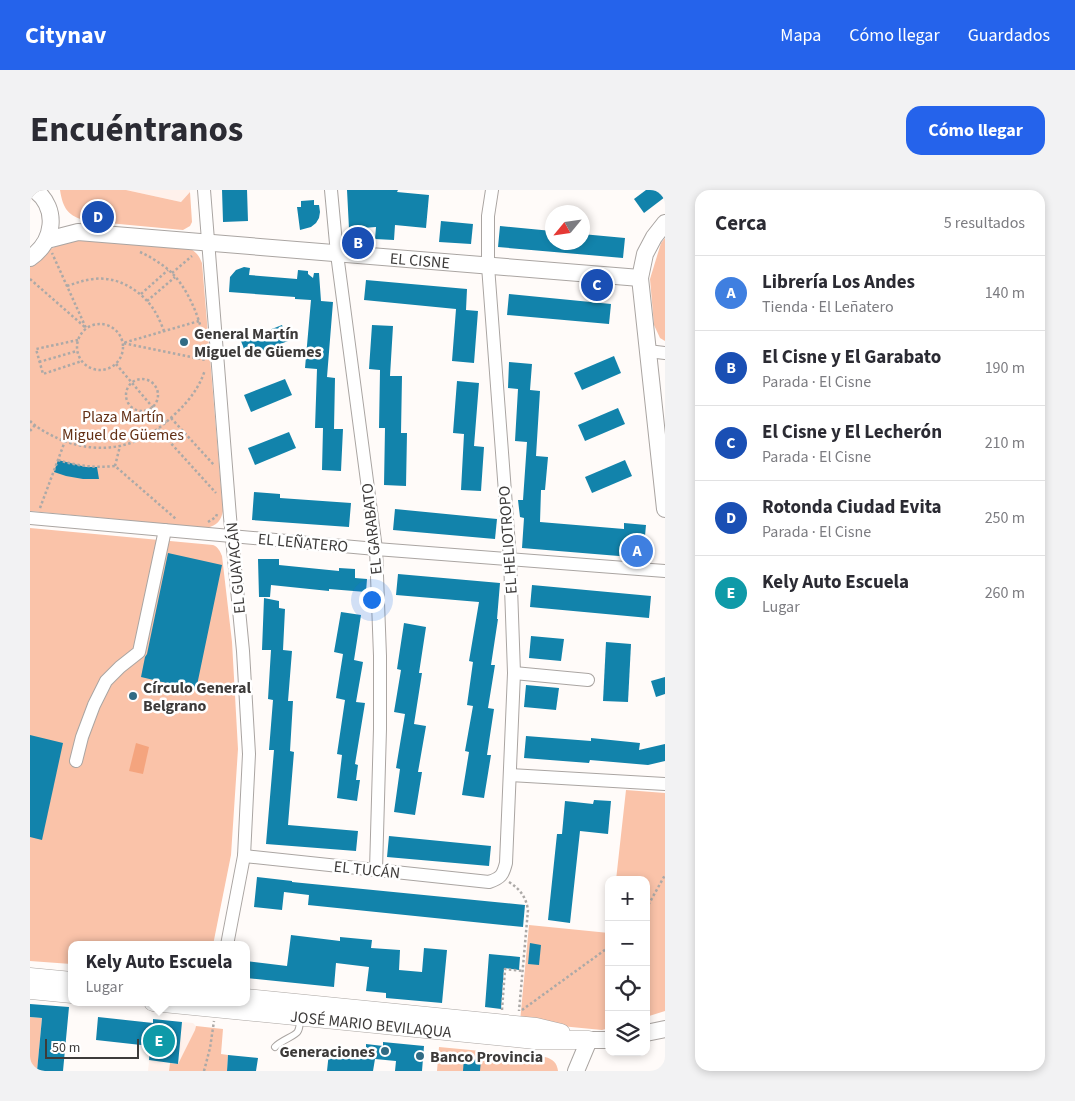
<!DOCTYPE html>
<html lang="es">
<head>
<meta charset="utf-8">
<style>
  :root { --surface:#fff; --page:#f2f2f3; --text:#2b2b33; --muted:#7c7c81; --line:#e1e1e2; --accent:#2563eb }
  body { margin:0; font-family:"Source Sans 3",sans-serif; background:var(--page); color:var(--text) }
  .controls { position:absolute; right:15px; bottom:15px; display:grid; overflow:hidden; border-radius:10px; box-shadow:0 2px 8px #0003 }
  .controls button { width:45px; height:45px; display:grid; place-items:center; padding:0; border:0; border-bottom:1px solid var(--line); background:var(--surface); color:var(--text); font:25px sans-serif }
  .compass { position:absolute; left:515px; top:15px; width:45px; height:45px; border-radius:50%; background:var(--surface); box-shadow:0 2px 8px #0003; rotate:241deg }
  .scale { position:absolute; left:15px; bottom:12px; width:94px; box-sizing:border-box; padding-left:5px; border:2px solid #3d3b3a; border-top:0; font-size:14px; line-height:18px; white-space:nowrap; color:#3d3b3a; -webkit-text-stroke:4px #fff; paint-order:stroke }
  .you { position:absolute; left:341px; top:409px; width:18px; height:18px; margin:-12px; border:4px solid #fff; border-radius:50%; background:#1a73e8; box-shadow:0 0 0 8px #1a73e833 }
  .badge { display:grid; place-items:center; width:32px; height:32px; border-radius:50%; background:var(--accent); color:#fff; font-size:16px; font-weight:700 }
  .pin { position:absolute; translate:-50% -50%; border:2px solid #fff; box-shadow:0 1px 5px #0006 }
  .popup { position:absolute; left:38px; top:751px; width:182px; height:65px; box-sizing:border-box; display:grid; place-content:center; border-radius:10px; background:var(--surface); filter:drop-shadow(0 1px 4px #0005); font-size:16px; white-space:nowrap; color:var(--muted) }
  .popup b { font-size:19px; color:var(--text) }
  .popup::after { content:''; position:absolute; left:50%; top:100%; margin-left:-10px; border:10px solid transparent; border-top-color:var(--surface) }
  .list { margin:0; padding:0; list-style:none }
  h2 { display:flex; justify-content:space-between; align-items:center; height:65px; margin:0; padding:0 20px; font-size:21px }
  h2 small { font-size:16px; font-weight:400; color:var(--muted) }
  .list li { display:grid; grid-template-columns:32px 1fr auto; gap:15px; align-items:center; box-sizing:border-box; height:75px; padding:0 20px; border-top:1px solid var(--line) }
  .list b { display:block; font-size:19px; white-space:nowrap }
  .list p { margin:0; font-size:16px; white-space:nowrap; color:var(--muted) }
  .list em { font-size:16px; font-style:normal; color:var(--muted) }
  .icon { flex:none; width:28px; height:28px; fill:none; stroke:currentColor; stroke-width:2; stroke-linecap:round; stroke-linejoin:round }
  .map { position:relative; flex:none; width:635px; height:881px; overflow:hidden; border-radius:15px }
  header { display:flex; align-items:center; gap:30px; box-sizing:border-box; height:70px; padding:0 25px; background:var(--accent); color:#fff }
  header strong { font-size:24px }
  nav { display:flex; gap:28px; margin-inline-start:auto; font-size:18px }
  .intro { display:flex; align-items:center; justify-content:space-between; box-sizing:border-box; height:120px; padding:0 30px }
  h1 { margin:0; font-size:35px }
  .button { padding:12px 22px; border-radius:15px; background:var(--accent); color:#fff; font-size:18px; font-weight:700 }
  main { display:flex; gap:30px; padding:0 30px }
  aside { flex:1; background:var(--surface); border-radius:15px; box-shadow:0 2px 8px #0003 }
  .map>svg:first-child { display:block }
  .built { fill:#fff1eb }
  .green { fill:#fac3a9 }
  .water { fill:#f4a47e }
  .building { fill:#1283ab }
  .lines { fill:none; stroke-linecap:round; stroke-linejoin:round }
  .service-casing { stroke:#aaa5a2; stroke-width:8 }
  .minor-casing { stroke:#aaa5a2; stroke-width:14 }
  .tertiary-casing { stroke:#aaa5a2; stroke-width:18 }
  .secondary-casing { stroke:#aaa5a2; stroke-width:19 }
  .path { stroke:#aca9a7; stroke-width:2.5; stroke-dasharray:2.5 2.5; stroke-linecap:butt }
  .service { stroke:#fff; stroke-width:6 }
  .minor { stroke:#fff; stroke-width:12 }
  .tertiary { stroke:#fff; stroke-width:16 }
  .secondary { stroke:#fff; stroke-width:18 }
  .poi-dot { fill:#316b84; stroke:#fff; stroke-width:2 }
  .labels { text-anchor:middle; stroke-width:5; stroke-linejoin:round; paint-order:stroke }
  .street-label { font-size:16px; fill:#3d3b3a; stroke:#fff }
  .poi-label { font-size:16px; font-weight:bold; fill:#3d3b3a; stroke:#fff; text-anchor:start }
  .park-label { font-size:16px; fill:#633015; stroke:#fff }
</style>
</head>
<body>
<header>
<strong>Citynav</strong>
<nav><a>Mapa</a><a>Cómo llegar</a><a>Guardados</a></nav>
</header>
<div class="intro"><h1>Encuéntranos</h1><a class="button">Cómo llegar</a></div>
<main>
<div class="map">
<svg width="635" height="881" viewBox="0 0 635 881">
  <rect width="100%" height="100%" fill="#fffbf9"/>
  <g class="built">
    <polygon points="96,0 160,0 160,2 151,12"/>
    <polygon points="152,832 163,833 166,836 165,840 148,874 140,873 139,881 118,881 120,862 150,847"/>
  </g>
  <g class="green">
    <path d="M30,0H96L151,12L160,2L162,32L160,36L153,40L57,31C38,26 33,19 30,0Z"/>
    <polygon points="635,48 635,151 630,148 624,135 620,89 631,53"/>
    <path d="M52,49L161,59C167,63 169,66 172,73L193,321C191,331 187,335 177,338L0,321V72C20,59 28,53 52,49Z"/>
    <path d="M0,338L183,355C188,357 190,361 192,366L202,452L208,559L201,665L183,755H42L41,774L0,771Z"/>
    <polygon points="596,600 635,603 635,821 616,827 616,690 586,690"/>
    <polygon points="499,735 579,743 579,838 572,840 490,832"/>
    <polygon points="0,827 12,828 7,881 0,881"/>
    <polygon points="166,836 193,839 191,864 198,865 197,881 139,881 140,873 148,874 165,840"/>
    <path d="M409,857L515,867C523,869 527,873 528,881H407Z"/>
  </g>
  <polygon class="water" points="106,553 119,557 113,584 99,581"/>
  <g class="building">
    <polygon points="192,0 217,0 218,31 193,32"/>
    <polygon points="317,0 368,0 367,2 399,5 396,38 365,35 364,50 345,49 346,37 319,39"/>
    <polygon points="616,0 635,0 635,7 614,23 604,9"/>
    <polygon points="284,10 284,15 289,15 290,22 289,28 286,33 281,37 270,40 267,17 271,17 271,11"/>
    <polygon points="411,31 443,34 441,54 409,52"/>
    <polygon points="470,36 522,41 522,52 552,52 552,44 595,48 593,68 468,57"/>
    <polygon points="214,77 220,78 219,85 267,89 268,80 278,81 278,84 283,88 284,83 289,83 291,111 303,112 297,187 305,188 304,239 313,239 311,281 292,280 293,238 285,238 287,179 275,178 281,110 265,109 265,107 199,102 200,87 206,80"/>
    <polygon points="336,90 437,99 436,120 448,121 444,173 422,171 426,119 334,110"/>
    <polygon points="479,104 581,114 579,134 477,125"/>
    <polygon points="252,135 258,151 217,167 211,151"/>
    <polygon points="342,135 363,136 360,186 372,186 371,243 377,243 376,296 354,295 355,238 349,238 350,180 339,179"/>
    <polygon points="584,166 591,183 552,200 544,183"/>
    <polygon points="479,172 502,174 500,200 510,201 506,266 518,267 515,300 511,300 510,332 594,339 594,333 616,335 613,368 492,358 494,328 490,327 488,310 493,310 497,252 485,251 488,199 478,198"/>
    <polygon points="255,189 262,205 221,222 214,205"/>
    <polygon points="427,191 449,193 444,256 454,257 451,301 431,300 434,244 423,243"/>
    <polygon points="588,218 595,234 555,251 548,235"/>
    <polygon points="259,242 266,258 225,275 218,258"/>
    <polygon points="28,270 56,277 67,277 69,289 53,289 36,286 24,282"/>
    <polygon points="595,270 602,286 562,303 555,287"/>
    <polygon points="224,302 250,304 250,308 321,313 319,337 222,330"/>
    <polygon points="365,319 467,329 465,349 363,340"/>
    <polygon points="138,363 192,375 166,500 111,487 115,467 117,464"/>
    <polygon points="228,369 249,369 249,375 309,381 309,378 325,379 325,388 337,389 336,402 299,399 299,401 241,395 240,407 229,407"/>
    <polygon points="368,384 470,393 467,429 468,429 461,475 465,475 458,518 464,519 457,565 461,565 454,608 432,605 439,562 435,561 443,516 437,515 443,472 439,471 449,412 366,405"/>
    <polygon points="502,395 621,406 619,428 500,417"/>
    <polygon points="234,408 249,411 249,418 255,419 253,460 262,461 258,511 263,511 260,561 264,562 258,635 328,641 326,661 236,654 244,560 239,560 243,510 238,509 241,460 232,460"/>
    <polygon points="311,422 331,425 324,470 333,472 326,512 335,513 325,574 328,575 326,590 330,590 327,611 307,608 312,565 307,564 315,510 306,508 313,464 304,462"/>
    <polygon points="374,433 396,437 389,483 392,483 384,534 396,536 388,582 392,582 385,625 364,622 370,579 366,578 375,524 364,522 371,480 367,479"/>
    <polygon points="501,446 534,449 531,471 499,468"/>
    <polygon points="576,452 601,454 598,512 573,511"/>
    <polygon points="635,487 635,504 626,507 621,491"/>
    <polygon points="496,495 529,498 526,520 494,517"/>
    <polygon points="0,545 33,553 12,650 0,647"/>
    <polygon points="496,546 561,551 561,548 610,553 609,560 635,554 635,571 618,575 560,570 559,573 494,568"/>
    <polygon points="564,610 581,611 578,644 550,641 540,733 518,730 527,644 532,644 535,611 563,614"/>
    <polygon points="359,646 461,656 459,676 357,667"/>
    <polygon points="227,687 262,691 262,692 495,715 493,737 278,715 279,705 254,702 252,720 224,717"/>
    <polygon points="261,745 310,751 310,747 342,750 341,758 370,760 369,780 392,782 394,758 417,760 412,813 356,808 356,803 336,801 339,777 306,773 304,797 216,788 216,771 257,776"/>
    <polygon points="500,753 511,755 509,775 498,774"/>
    <polygon points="459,764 490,767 489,780 474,778 471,819 455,817"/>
    <polygon points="0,814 39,817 33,881 7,881 12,828 0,827"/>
    <polygon points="68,827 123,833 123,829 152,832 148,874 119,870 120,856 66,850"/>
    <polygon points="353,852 394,856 392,881 365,881 366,871 345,869 343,881 297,881 299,862 324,866 325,860 336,861 336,854 353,856"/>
    <polygon points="198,865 228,868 226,881 197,881"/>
    <polygon points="434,868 451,870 450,881 433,881"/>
  </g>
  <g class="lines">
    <defs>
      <path id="service" d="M245,857C251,850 266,846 268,841C270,837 270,832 270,828"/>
      <g id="minor">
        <polyline points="174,0 200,327 213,461 219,564 214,666 197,755"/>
        <polyline points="301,0 307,64 346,359 350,466 350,539 346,680"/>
        <polyline points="618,161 635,163"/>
        <polyline points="0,328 346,359 635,381"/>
        <polyline points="484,483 558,490"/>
        <polyline points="46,571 52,547 64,515 76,491 90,477 109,462 135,340"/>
        <polyline points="480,585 635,594"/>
        <path d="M214,666L459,692C471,688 473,685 476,673L484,483L480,369L458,76V26L462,0"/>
      </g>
      <g id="tertiary">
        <polyline points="635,33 624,47 615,64 610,88 635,319"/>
        <path id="s1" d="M17,50L48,42L610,88"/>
        <path d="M0,68C24,52 29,19 5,0"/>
        <polyline points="616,843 635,839"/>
        <polyline points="546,881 559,850 579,850"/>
      </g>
      <g id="secondary">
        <polyline points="0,787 42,791"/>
        <polyline points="0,800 42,804"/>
        <polyline points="216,808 506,837 531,843"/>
        <path id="s2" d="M123,812L505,850H559"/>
      </g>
    </defs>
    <use href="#service" class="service-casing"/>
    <use href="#minor" class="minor-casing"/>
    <use href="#tertiary" class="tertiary-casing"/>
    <use href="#secondary" class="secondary-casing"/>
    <g class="path">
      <path d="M110,62C121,67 132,74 141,82C156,97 167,121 172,142"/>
      <polyline points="142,83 162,66"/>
      <polyline points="0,89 56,138 22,63"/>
      <path d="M37,96C46,93 54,90 64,89C86,86 109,99 122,117C127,124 131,133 134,141"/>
      <polyline points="111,104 138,80"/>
      <polyline points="117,111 145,87"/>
      <polyline points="169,131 93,153 176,170"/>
      <circle cx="70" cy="157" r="23"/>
      <polyline points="48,150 6,159 13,184 52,171"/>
      <polyline points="9,172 47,161"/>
      <polyline points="86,174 136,233"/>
      <circle cx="112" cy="205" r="16"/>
      <polyline points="141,228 184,275"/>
      <path d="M0,231C8,239 19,244 29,249C73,267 112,257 145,224C159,211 169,198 175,180"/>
      <polyline points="128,239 186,303"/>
      <polyline points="0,241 5,235"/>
      <path d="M28,270C47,276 65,278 85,276L146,329"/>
      <polyline points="85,276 90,256"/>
      <polyline points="10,318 35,251"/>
      <polyline points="178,332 186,327 187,324"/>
      <path d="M479,692C490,699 496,707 498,720L489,821"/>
      <polyline points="616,719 635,685"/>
      <polyline points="472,820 475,779 493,781"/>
      <polyline points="492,820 579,757"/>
      <polyline points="174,881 180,858 184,831"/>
    </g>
    <use href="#service" class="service"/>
    <use href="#minor" class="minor"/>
    <use href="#tertiary" class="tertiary"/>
    <use href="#secondary" class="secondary"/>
  </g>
  <g class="poi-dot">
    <circle cx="154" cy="152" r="5"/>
    <circle cx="103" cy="506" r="5"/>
    <circle cx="355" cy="861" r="5"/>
    <circle cx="390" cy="866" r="5"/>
  </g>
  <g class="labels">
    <g class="street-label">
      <text dy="6" stroke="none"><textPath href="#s1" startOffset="375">EL CISNE</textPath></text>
      <text transform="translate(341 339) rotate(-96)" y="6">EL GARABATO</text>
      <text transform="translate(477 350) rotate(-94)" y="6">EL HELIOTROPO</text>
      <text transform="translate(273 352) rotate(5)" y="6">EL LEÑATERO</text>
      <text transform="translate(205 378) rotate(-95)" y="6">EL GUAYACÁN</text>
      <text transform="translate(337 679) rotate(6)" y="6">EL TUCÁN</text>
      <text dy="6" stroke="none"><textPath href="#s2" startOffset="219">JOSÉ MARIO BEVILAQUA</textPath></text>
    </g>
    <g class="poi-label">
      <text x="164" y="149">General Martín<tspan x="164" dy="18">Miguel de Güemes</tspan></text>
      <text x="113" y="503">Círculo General<tspan x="113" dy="18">Belgrano</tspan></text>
      <text x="345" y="867" text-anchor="end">Generaciones</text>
      <text x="400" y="872">Banco Provincia</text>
    </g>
    <g class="park-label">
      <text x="93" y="232">Plaza Martín<tspan x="93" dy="18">Miguel de Güemes</tspan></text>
    </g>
  </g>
</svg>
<div class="controls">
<button>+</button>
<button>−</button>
<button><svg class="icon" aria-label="locate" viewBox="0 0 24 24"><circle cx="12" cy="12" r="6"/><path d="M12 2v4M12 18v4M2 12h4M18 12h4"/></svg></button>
<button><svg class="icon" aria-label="layers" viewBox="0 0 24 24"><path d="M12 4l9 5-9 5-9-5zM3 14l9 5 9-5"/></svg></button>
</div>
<svg class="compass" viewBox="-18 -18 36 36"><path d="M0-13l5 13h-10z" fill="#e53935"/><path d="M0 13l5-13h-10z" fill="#7c7c81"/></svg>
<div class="scale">50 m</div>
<div class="you"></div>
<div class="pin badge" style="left:607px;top:361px;background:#3f7fe0">A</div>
<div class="pin badge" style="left:328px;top:53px;background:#1a4fb4">B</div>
<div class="pin badge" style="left:567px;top:95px;background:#1a4fb4">C</div>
<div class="pin badge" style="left:68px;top:27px;background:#1a4fb4">D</div>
<div class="pin badge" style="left:129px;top:851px;background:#0f9aa8">E</div>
<div class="popup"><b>Kely Auto Escuela</b>Lugar</div>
</div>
<aside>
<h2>Cerca<small>5 resultados</small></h2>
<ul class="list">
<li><span class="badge" style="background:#3f7fe0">A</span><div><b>Librería Los Andes</b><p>Tienda · El Leñatero</p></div><em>140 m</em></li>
<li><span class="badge" style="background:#1a4fb4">B</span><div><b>El Cisne y El Garabato</b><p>Parada · El Cisne</p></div><em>190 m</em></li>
<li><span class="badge" style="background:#1a4fb4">C</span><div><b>El Cisne y El Lecherón</b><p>Parada · El Cisne</p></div><em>210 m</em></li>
<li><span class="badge" style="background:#1a4fb4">D</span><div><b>Rotonda Ciudad Evita</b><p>Parada · El Cisne</p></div><em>250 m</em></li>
<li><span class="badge" style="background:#0f9aa8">E</span><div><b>Kely Auto Escuela</b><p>Lugar</p></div><em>260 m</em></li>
</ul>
</aside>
</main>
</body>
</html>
